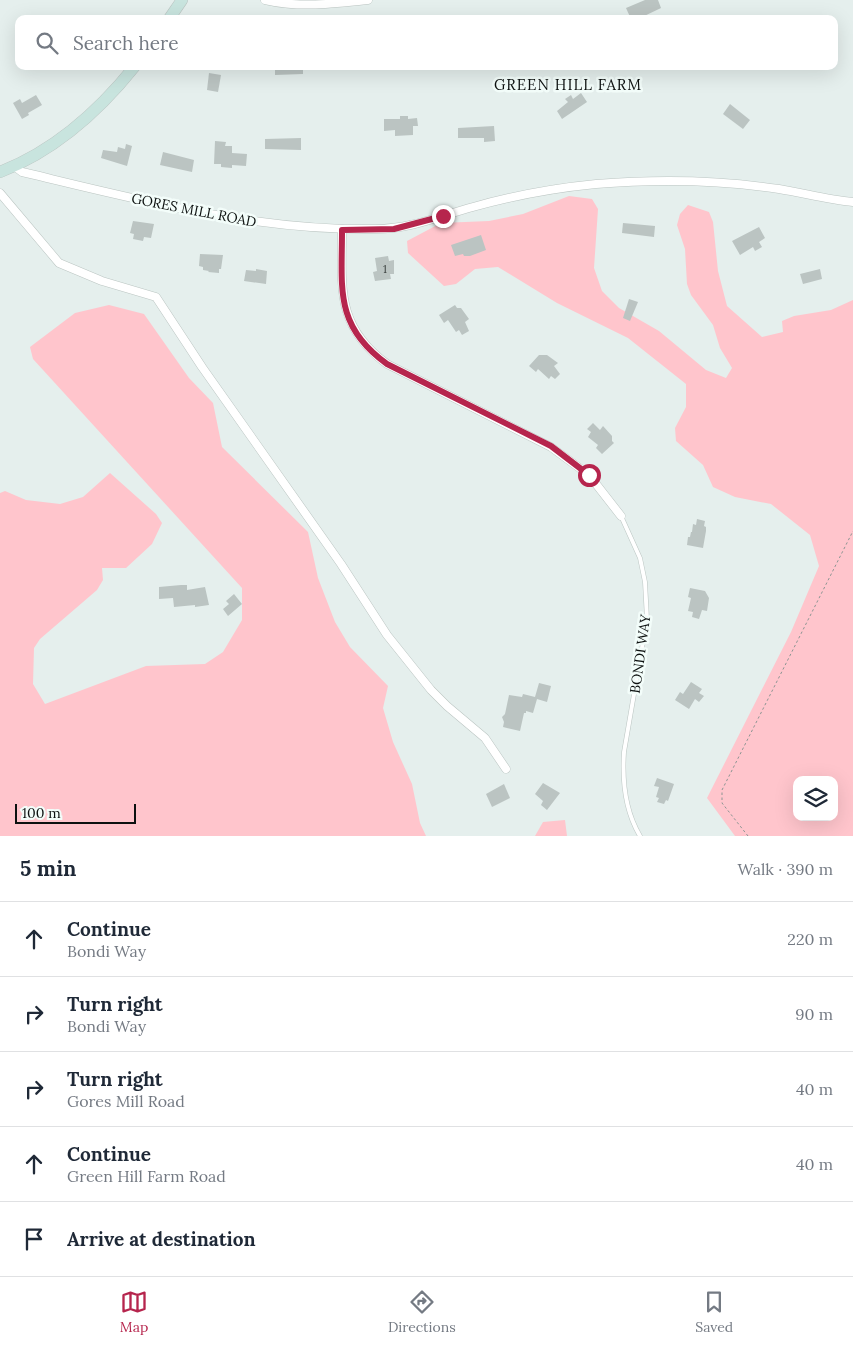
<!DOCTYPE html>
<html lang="en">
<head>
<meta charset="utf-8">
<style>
  :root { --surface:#fff; --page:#f2f2f3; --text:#1f2937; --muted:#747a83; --line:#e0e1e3; --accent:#b6254d }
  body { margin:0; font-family:Lora,serif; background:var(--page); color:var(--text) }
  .controls { position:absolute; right:15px; bottom:15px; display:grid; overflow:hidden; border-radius:10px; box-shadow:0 5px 20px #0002 }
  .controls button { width:45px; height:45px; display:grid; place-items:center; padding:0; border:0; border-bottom:1px solid var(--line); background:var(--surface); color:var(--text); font:25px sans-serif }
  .scale { position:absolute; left:15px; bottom:12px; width:121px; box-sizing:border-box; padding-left:5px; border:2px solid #0d1110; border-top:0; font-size:14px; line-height:18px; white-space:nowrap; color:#0d1110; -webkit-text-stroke:4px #f3fdfa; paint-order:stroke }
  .stop { position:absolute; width:15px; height:15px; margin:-11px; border:4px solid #b6254d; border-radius:50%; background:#fff }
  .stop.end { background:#b6254d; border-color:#fff; box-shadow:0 1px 5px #0008 }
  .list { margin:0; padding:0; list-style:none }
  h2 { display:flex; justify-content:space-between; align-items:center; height:65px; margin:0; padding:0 20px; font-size:21px }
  h2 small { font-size:16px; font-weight:400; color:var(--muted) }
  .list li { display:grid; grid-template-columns:32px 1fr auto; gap:15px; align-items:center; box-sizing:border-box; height:75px; padding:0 20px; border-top:1px solid var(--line) }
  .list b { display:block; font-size:19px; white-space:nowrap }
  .list p { margin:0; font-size:16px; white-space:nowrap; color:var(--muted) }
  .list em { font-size:16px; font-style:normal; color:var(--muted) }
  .icon { flex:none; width:28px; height:28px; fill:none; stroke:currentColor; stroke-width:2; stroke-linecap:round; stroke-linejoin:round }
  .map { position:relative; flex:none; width:853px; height:836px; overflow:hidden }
  .search { position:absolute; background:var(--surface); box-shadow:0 5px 20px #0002; left:15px; right:15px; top:15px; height:55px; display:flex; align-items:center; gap:12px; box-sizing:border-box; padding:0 18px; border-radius:10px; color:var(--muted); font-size:19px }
  .sheet { height:440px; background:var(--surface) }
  nav { display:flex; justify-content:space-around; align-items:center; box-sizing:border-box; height:70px; border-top:1px solid var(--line); background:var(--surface); font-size:14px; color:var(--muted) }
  nav a { display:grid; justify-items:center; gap:2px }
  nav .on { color:var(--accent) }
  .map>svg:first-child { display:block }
  .green { fill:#ffc5cc; fill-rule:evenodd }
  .building { fill:#bbc4c2 }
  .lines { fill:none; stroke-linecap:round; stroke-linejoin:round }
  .lane-casing { stroke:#bbc5c2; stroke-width:5 }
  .street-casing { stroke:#bbc5c2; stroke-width:9 }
  .secondary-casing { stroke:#bbc5c2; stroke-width:12 }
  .path { stroke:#8d9593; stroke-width:1; stroke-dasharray:2.5 2.5; stroke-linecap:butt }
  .lane { stroke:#fff; stroke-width:4 }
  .street { stroke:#fff; stroke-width:8 }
  .secondary { stroke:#c8e4de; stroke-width:11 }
  .route { stroke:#b6254d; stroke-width:6 }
  .labels { text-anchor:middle; stroke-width:5; stroke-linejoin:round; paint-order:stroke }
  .number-label { font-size:11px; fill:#383e3c }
  .street-label { font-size:14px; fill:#0d1110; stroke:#f3fdfa }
  .neighbourhood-label { font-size:15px; letter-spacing:1px; fill:#0d1110; stroke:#f3fdfa }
</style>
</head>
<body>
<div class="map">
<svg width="853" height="836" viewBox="0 0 853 836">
  <rect width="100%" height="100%" fill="#e5efed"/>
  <g class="green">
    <path d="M569,196L592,199L598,209L594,268L602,291L619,308L659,331L706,370L726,378L732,368L720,348L713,325L691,295L687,284L685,249L677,225L680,214L688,205L709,212L713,222L718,271L727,306L762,337L783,332L782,321L794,316L831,310L853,300V836H735L707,798L791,632L819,566L810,535L771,504L735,497L713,487L703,465L676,441L675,428L686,407V384L628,338L557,303L498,267L475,269L456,284L444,286L408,253L407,241L441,223L489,221L523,214ZM797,780H834V817H797Z"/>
    <polygon points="109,305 144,314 189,378 213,403 222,447 308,532 318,578 335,622 350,647 388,686 383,708 393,742 412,784 420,823 426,836 0,836 0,493 5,491 26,500 60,504 83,497 110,473 156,514 162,523 152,544 126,568 102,568 103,580 97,590 40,639 34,648 33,684 45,704 146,666 205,664 223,652 242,620 242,588 33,359 30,347 75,313"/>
    <polygon points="565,820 567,836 535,836 543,822"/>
  </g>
  <g class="building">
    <polygon points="645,0 658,0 661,8 638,19 631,19 626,8"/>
    <polygon points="275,66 303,66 303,74 275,75"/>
    <polygon points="209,73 221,75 218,92 207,90"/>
    <polygon points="581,93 587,102 562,119 557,111 568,102 565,99 571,95 573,99"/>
    <polygon points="36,95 42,105 28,113 29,115 22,119 13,103 20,99 22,103"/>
    <polygon points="730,104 750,120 743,129 723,114"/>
    <polygon points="400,116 408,116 408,119 417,118 418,126 413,126 413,135 395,136 395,130 384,131 384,119 400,119"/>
    <polygon points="494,126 495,141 484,142 484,138 458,138 458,128"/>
    <polygon points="301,138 301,150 265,149 265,139"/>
    <polygon points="215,141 226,142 225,146 232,146 232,153 247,154 246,166 232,165 232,168 221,167 221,164 214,164"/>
    <polygon points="126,144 132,146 127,166 101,158 103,150 117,152 118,147 125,149"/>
    <polygon points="163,152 194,160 192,172 160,165"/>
    <polygon points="133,221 154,224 151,238 144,237 143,241 133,239 134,234 130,233"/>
    <polygon points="623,223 655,226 654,237 622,233"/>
    <polygon points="759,227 765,238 759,242 762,247 755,251 753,247 740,255 732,241"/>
    <polygon points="481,235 486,250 470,256 464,256 463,254 455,256 451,245"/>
    <polygon points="200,254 223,255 221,269 219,269 219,273 208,272 209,271 203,270 203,267 199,266"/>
    <polygon points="388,256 389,261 394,260 394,274 390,274 391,279 375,281 373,272 377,271 375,258"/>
    <polygon points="256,269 267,271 266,284 244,281 246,270 256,271"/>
    <polygon points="820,269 822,279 803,284 800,274"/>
    <polygon points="629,299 638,302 630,321 623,318"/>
    <polygon points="455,305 457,308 461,308 469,319 465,322 469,331 462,335 459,330 456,332 448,320 444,323 439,315"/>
    <polygon points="539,355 547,355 558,363 554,366 560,374 555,379 551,376 549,379 538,369 536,372 529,366"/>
    <polygon points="593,423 600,430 603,426 612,436 612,441 614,443 602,454 596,448 598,445 588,437 591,432 587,429"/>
    <polygon points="697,519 705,521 704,526 706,527 706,531 703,548 687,545 688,537 690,537 691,532 692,532 693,524 696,525"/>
    <polygon points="181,585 187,585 187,590 205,587 209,605 195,607 195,605 174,607 173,598 159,599 159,587"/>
    <polygon points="690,588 705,591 709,598 707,611 702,610 699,619 692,617 693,612 688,611 691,598 688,597"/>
    <polygon points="234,594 242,604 228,616 223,609 229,604 226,601"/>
    <polygon points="691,682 702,689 699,693 704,696 699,702 695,699 689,709 675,700 680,692 683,694"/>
    <polygon points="539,683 551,686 547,702 537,699 533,713 526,711 526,713 524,713 520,731 503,727 504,722 502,717 505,714 509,695 522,697 523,694 535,697"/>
    <polygon points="657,778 674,784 668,801 666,800 664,804 657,802 659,798 656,797 659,787 654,786"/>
    <polygon points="543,783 560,793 547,810 541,805 543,801 535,794"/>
    <polygon points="504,784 510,798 492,807 486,794"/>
  </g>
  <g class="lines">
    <defs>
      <path id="lane" d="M621,516L640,558L645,582L647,619L624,752C622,782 625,811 640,836"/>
      <g id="street">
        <path d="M265,0C299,8 333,4 368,0"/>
        <path d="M14,166L22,172L35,175C147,202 260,231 376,229C410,229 440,216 473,207C512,196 555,188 596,184C657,179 719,180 779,189C804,193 828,200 853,202"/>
        <polyline points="0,193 59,263 102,281 156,297 202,367 341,564 387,635 431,690 447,706 485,738 506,769"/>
        <path d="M342,229C342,287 335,326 387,364L551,447L589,475L621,516"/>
      </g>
      <g id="secondary">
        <polyline points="169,19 182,0"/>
        <path d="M0,172C54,151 99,111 135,66"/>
      </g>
    </defs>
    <use href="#lane" class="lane-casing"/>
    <use href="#street" class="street-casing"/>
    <use href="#secondary" class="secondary-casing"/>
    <polyline class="path" points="748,836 722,803 722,790 853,531"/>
    <use href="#lane" class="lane"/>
    <use href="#street" class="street"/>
    <use href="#secondary" class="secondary"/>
  </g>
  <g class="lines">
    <path class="route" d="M443,216L394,229L342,230C342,288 334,326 387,364L551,446L589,475"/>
  </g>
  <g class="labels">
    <g class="number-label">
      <text x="385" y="273">1</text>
    </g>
    <g class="street-label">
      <text transform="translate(194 210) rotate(11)" y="5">GORES MILL ROAD</text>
      <text transform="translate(640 654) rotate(-82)" y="5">BONDI WAY</text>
    </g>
    <g class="neighbourhood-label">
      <text x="568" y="90">GREEN HILL FARM</text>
    </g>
  </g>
</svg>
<div class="controls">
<button><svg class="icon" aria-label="layers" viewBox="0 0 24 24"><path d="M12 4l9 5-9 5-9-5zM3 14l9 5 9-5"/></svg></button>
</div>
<div class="scale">100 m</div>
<div class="stop" style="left:589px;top:475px"></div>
<div class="stop end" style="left:443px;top:216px"></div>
<div class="search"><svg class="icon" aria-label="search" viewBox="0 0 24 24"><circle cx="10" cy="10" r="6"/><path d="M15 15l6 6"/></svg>Search here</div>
</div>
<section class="sheet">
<h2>5 min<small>Walk · 390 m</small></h2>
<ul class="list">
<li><svg class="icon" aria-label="ahead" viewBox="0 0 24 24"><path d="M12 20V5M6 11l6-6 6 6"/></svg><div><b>Continue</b><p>Bondi Way</p></div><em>220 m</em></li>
<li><svg class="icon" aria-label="right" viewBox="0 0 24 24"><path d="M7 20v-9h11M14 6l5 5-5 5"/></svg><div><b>Turn right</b><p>Bondi Way</p></div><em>90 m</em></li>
<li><svg class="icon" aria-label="right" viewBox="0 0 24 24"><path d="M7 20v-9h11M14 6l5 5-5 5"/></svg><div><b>Turn right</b><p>Gores Mill Road</p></div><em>40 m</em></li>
<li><svg class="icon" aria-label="ahead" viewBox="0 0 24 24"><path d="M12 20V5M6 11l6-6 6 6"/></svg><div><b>Continue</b><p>Green Hill Farm Road</p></div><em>40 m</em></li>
<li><svg class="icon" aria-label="arrive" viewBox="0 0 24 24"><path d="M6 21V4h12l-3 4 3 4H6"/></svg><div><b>Arrive at destination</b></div></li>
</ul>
</section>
<nav>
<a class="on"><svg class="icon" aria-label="map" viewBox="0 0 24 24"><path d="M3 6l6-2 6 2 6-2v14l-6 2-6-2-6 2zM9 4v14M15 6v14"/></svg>Map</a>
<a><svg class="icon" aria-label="directions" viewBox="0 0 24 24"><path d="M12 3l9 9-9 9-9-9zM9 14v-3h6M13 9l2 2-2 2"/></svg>Directions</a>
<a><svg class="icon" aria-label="saved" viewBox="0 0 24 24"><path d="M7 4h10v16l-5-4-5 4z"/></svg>Saved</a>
</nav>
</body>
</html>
